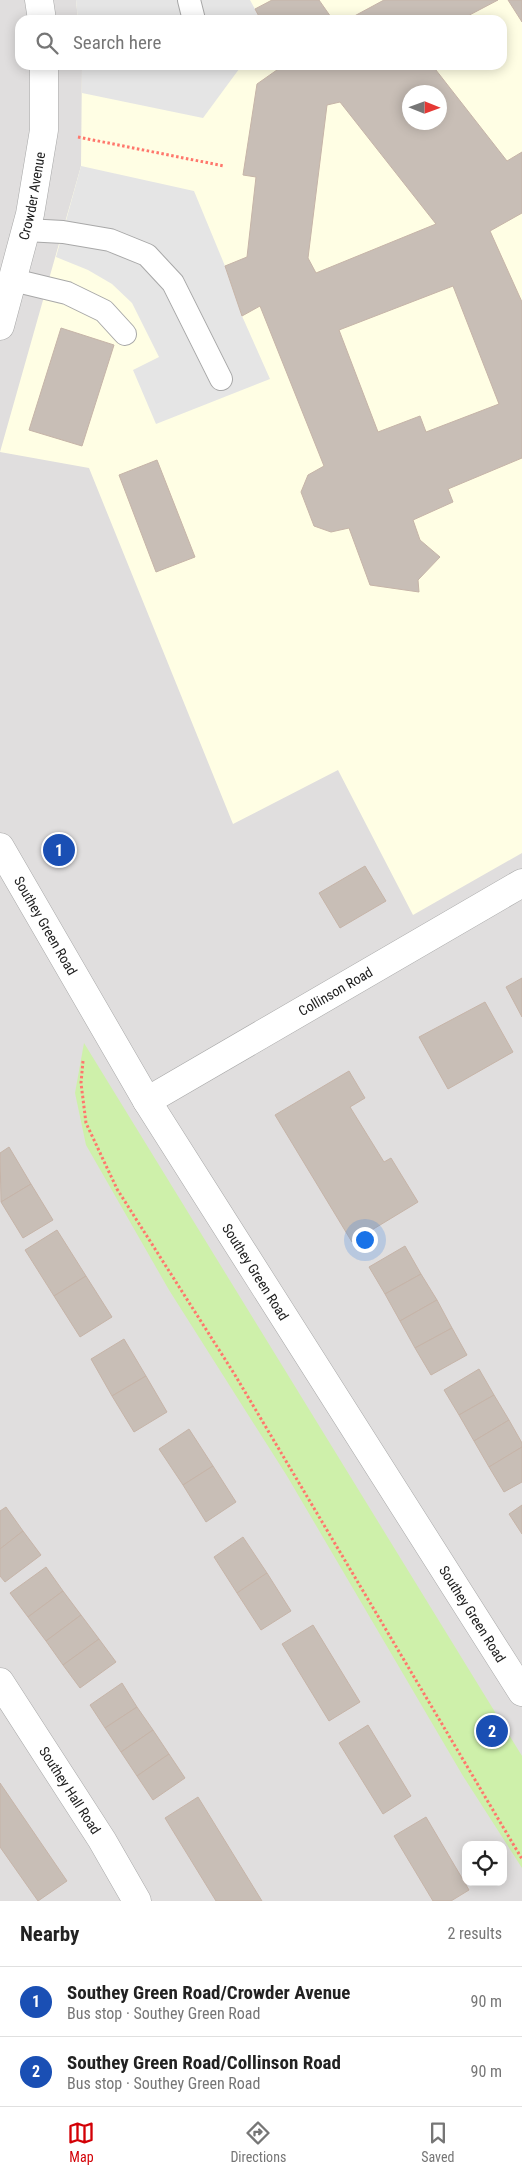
<!DOCTYPE html>
<html lang="en">
<head>
<meta charset="utf-8">
<style>
  :root { --surface:#fff; --page:#f6f6f6; --text:#222; --muted:#767676; --line:#e0e0e0; --accent:#d30006 }
  body { margin:0; font-family:"Roboto Condensed",sans-serif; background:var(--page); color:var(--text) }
  .controls { position:absolute; right:15px; bottom:15px; display:grid; overflow:hidden; border-radius:10px; box-shadow:0 2px 12px #0003 }
  .controls button { width:45px; height:45px; display:grid; place-items:center; padding:0; border:0; border-bottom:1px solid var(--line); background:var(--surface); color:var(--text); font:25px sans-serif }
  .compass { position:absolute; left:402px; top:85px; width:45px; height:45px; border-radius:50%; background:var(--surface); box-shadow:0 2px 12px #0003; rotate:91deg }
  .you { position:absolute; left:364px; top:1239px; width:18px; height:18px; margin:-12px; border:4px solid #fff; border-radius:50%; background:#1a73e8; box-shadow:0 0 0 8px #1a73e833 }
  .badge { display:grid; place-items:center; width:32px; height:32px; border-radius:50%; background:var(--accent); color:#fff; font-size:16px; font-weight:700 }
  .pin { position:absolute; translate:-50% -50%; border:2px solid #fff; box-shadow:0 1px 5px #0006 }
  .list { margin:0; padding:0; list-style:none }
  h2 { display:flex; justify-content:space-between; align-items:center; height:65px; margin:0; padding:0 20px; font-size:21px }
  h2 small { font-size:16px; font-weight:400; color:var(--muted) }
  .list li { display:grid; grid-template-columns:32px 1fr auto; gap:15px; align-items:center; box-sizing:border-box; height:70px; padding:0 20px; border-top:1px solid var(--line) }
  .list b { display:block; font-size:19px; white-space:nowrap }
  .list p { margin:0; font-size:16px; white-space:nowrap; color:var(--muted) }
  .list em { font-size:16px; font-style:normal; color:var(--muted) }
  .icon { flex:none; width:28px; height:28px; fill:none; stroke:currentColor; stroke-width:2; stroke-linecap:round; stroke-linejoin:round }
  .map { position:relative; flex:none; width:522px; height:1901px; overflow:hidden }
  .search { position:absolute; background:var(--surface); box-shadow:0 2px 12px #0003; left:15px; right:15px; top:15px; height:55px; display:flex; align-items:center; gap:12px; box-sizing:border-box; padding:0 18px; border-radius:15px; color:var(--muted); font-size:19px }
  .sheet { height:205px; background:var(--surface) }
  nav { display:flex; justify-content:space-around; align-items:center; box-sizing:border-box; height:70px; border-top:1px solid var(--line); background:var(--surface); font-size:14px; color:var(--muted) }
  nav a { display:grid; justify-items:center; gap:2px }
  nav .on { color:var(--accent) }
  .map>svg:first-child { display:block }
  .residential { fill:#e0dede; fill-rule:evenodd }
  .education { fill:#fffee4; fill-rule:evenodd }
  .grass { fill:#cef0aa }
  .parking { fill:#e5e5e5 }
  .building { fill:#c8beb6; stroke:#c6b4a8; fill-rule:evenodd }
  .lines { fill:none; stroke-linecap:round; stroke-linejoin:round }
  .service-casing { stroke:#a8a8a8; stroke-width:24 }
  .minor-casing { stroke:#a8a8a8; stroke-width:29 }
  .tertiary-casing { stroke:#a8a8a8; stroke-width:29 }
  .path { stroke:#ff776c; stroke-width:3; stroke-dasharray:2.5 2.5; stroke-linecap:butt }
  .service { stroke:#fff; stroke-width:22 }
  .minor { stroke:#fff; stroke-width:28 }
  .tertiary { stroke:#fff; stroke-width:28 }
  .labels { text-anchor:middle; stroke-width:4; stroke-linejoin:round; paint-order:stroke }
  .street-label { font-size:14px; fill:#212121; stroke:#fff }
</style>
</head>
<body>
<div class="map">
<svg width="522" height="1901" viewBox="0 0 522 1901">
  <rect width="100%" height="100%" fill="#f2eee7"/>
  <path class="residential" d="M0,0H522V1901H0ZM20,20H502V65H20ZM410,92H440V122H410ZM466,1845H503V1882H466Z"/>
  <path class="education" d="M76,0H522V853L413,915L338,770L233,824L89,468L0,452L81,166L82,65H502V20H78ZM410,92H440V122H410Z"/>
  <polygon class="grass" points="84,1043 522,1756 522,1868 463,1776 287,1476 169,1290 86,1145 75,1093"/>
  <g class="parking">
    <polygon points="76,0 250,0 261,20 78,20"/>
    <polygon points="82,65 242,65 203,118 82,93"/>
    <polygon points="81,166 194,191 225,266 242,316 270,379 156,424 133,370 159,357 132,303 112,284 88,270 56,257"/>
  </g>
  <g class="building">
    <polygon points="272,0 319,0 333,20 261,20 255,9"/>
    <polygon points="384,0 498,0 460,20 347,20"/>
    <polygon points="508,0 522,0 522,22"/>
    <path d="M284,65H432L507,161L522,152V213L490,231L522,302V458L448,489L453,502L413,520L420,540L440,557L418,580L419,592L370,585L349,528L331,532L314,526L301,492L308,475L324,466L260,306L242,316L225,266L247,257L256,177L243,175L257,84ZM410,92H440V122H410ZM340,102L436,224L316,273L308,258L327,105ZM453,286L499,404L426,432L420,416L378,432L339,330Z"/>
    <polygon points="61,328 114,345 82,446 29,430"/>
    <polygon points="157,460 195,557 156,572 119,475"/>
    <polygon points="365,866 386,901 340,928 319,893"/>
    <polygon points="522,978 522,1017 506,987"/>
    <polygon points="485,1002 513,1052 448,1089 419,1037"/>
    <polygon points="349,1071 365,1098 350,1107 384,1162 391,1158 418,1202 352,1242 275,1115"/>
    <polygon points="9,1147 31,1184 1,1202 0,1153"/>
    <polygon points="31,1184 53,1220 23,1238 1,1202"/>
    <polygon points="57,1230 86,1276 54,1296 25,1250"/>
    <polygon points="405,1246 421,1274 385,1294 369,1267"/>
    <polygon points="421,1274 437,1300 400,1321 385,1294"/>
    <polygon points="86,1276 112,1317 80,1337 54,1296"/>
    <polygon points="437,1300 452,1328 415,1348 400,1321"/>
    <polygon points="452,1328 467,1355 431,1375 415,1348"/>
    <polygon points="124,1339 146,1376 112,1396 91,1359"/>
    <polygon points="479,1369 494,1395 459,1415 444,1390"/>
    <polygon points="146,1376 167,1412 134,1432 112,1396"/>
    <polygon points="494,1395 509,1420 474,1441 459,1415"/>
    <polygon points="509,1420 522,1443 522,1447 489,1467 474,1441"/>
    <polygon points="189,1429 213,1466 183,1485 159,1449"/>
    <polygon points="522,1447 522,1482 504,1492 489,1467"/>
    <polygon points="213,1466 236,1502 206,1522 183,1485"/>
    <polygon points="522,1505 522,1534 509,1514"/>
    <polygon points="6,1507 23,1531 0,1549 0,1511"/>
    <polygon points="23,1531 41,1555 5,1582 0,1576 0,1549"/>
    <polygon points="243,1537 267,1573 237,1593 214,1557"/>
    <polygon points="46,1567 63,1591 28,1617 10,1593"/>
    <polygon points="267,1573 291,1611 261,1630 237,1593"/>
    <polygon points="63,1591 81,1615 46,1641 28,1617"/>
    <polygon points="81,1615 99,1639 63,1665 46,1641"/>
    <polygon points="313,1625 360,1702 329,1721 282,1644"/>
    <polygon points="99,1639 116,1662 80,1688 63,1665"/>
    <polygon points="122,1683 137,1707 105,1728 90,1705"/>
    <polygon points="137,1707 153,1730 121,1752 105,1728"/>
    <polygon points="368,1725 411,1796 383,1814 339,1743"/>
    <polygon points="153,1730 169,1754 137,1776 121,1752"/>
    <polygon points="169,1754 185,1778 153,1800 137,1776"/>
    <polygon points="0,1783 67,1881 38,1901 0,1847"/>
    <polygon points="198,1797 262,1901 216,1901 165,1818"/>
    <polygon points="426,1817 469,1890 451,1901 433,1901 394,1836"/>
  </g>
  <g class="lines">
    <defs>
      <g id="service">
        <polyline points="189,0 194,20"/>
        <polyline points="26,230 63,232 110,240 147,255 173,283 221,379"/>
        <polyline points="13,280 67,293 104,311 125,334"/>
      </g>
      <g id="minor">
        <polyline points="39,0 42,20"/>
        <path id="s1" d="M0,326L30,214L44,130V65"/>
        <path id="s2" d="M147,1101L522,883"/>
        <path id="s3" d="M0,1682L102,1840L137,1901"/>
      </g>
      <g id="tertiary">
        <path id="s4" d="M0,847L147,1101L522,1692"/>
      </g>
    </defs>
    <use href="#service" class="service-casing"/>
    <use href="#minor" class="minor-casing"/>
    <use href="#tertiary" class="tertiary-casing"/>
    <g class="path">
      <polyline points="78,137 224,166"/>
      <polyline points="83,1061 81,1083 86,1123 117,1189 235,1375 522,1859"/>
    </g>
    <use href="#service" class="service"/>
    <use href="#minor" class="minor"/>
    <use href="#tertiary" class="tertiary"/>
  </g>
  <g class="labels">
    <g class="street-label">
      <text dy="5" stroke="none"><textPath href="#s1" startOffset="134">Crowder Avenue</textPath></text>
      <text dy="5" stroke="none"><textPath href="#s4" startOffset="91">Southey Green Road</textPath></text>
      <text dy="5" stroke="none"><textPath href="#s2" startOffset="218">Collinson Road</textPath></text>
      <text dy="5" stroke="none"><textPath href="#s4" startOffset="496">Southey Green Road</textPath></text>
      <text dy="5" stroke="none"><textPath href="#s4" startOffset="901">Southey Green Road</textPath></text>
      <text dy="5" stroke="none"><textPath href="#s3" startOffset="129">Southey Hall Road</textPath></text>
    </g>
  </g>
</svg>
<div class="controls">
<button><svg class="icon" aria-label="locate" viewBox="0 0 24 24"><circle cx="12" cy="12" r="6"/><path d="M12 2v4M12 18v4M2 12h4M18 12h4"/></svg></button>
</div>
<svg class="compass" viewBox="-18 -18 36 36"><path d="M0-13l5 13h-10z" fill="#e53935"/><path d="M0 13l5-13h-10z" fill="#767676"/></svg>
<div class="you"></div>
<div class="pin badge" style="left:59px;top:850px;background:#1a4fb4">1</div>
<div class="pin badge" style="left:492px;top:1731px;background:#1a4fb4">2</div>
<div class="search"><svg class="icon" aria-label="search" viewBox="0 0 24 24"><circle cx="10" cy="10" r="6"/><path d="M15 15l6 6"/></svg>Search here</div>
</div>
<section class="sheet">
<h2>Nearby<small>2 results</small></h2>
<ul class="list">
<li><span class="badge" style="background:#1a4fb4">1</span><div><b>Southey Green Road/Crowder Avenue</b><p>Bus stop · Southey Green Road</p></div><em>90 m</em></li>
<li><span class="badge" style="background:#1a4fb4">2</span><div><b>Southey Green Road/Collinson Road</b><p>Bus stop · Southey Green Road</p></div><em>90 m</em></li>
</ul>
</section>
<nav>
<a class="on"><svg class="icon" aria-label="map" viewBox="0 0 24 24"><path d="M3 6l6-2 6 2 6-2v14l-6 2-6-2-6 2zM9 4v14M15 6v14"/></svg>Map</a>
<a><svg class="icon" aria-label="directions" viewBox="0 0 24 24"><path d="M12 3l9 9-9 9-9-9zM9 14v-3h6M13 9l2 2-2 2"/></svg>Directions</a>
<a><svg class="icon" aria-label="saved" viewBox="0 0 24 24"><path d="M7 4h10v16l-5-4-5 4z"/></svg>Saved</a>
</nav>
</body>
</html>
